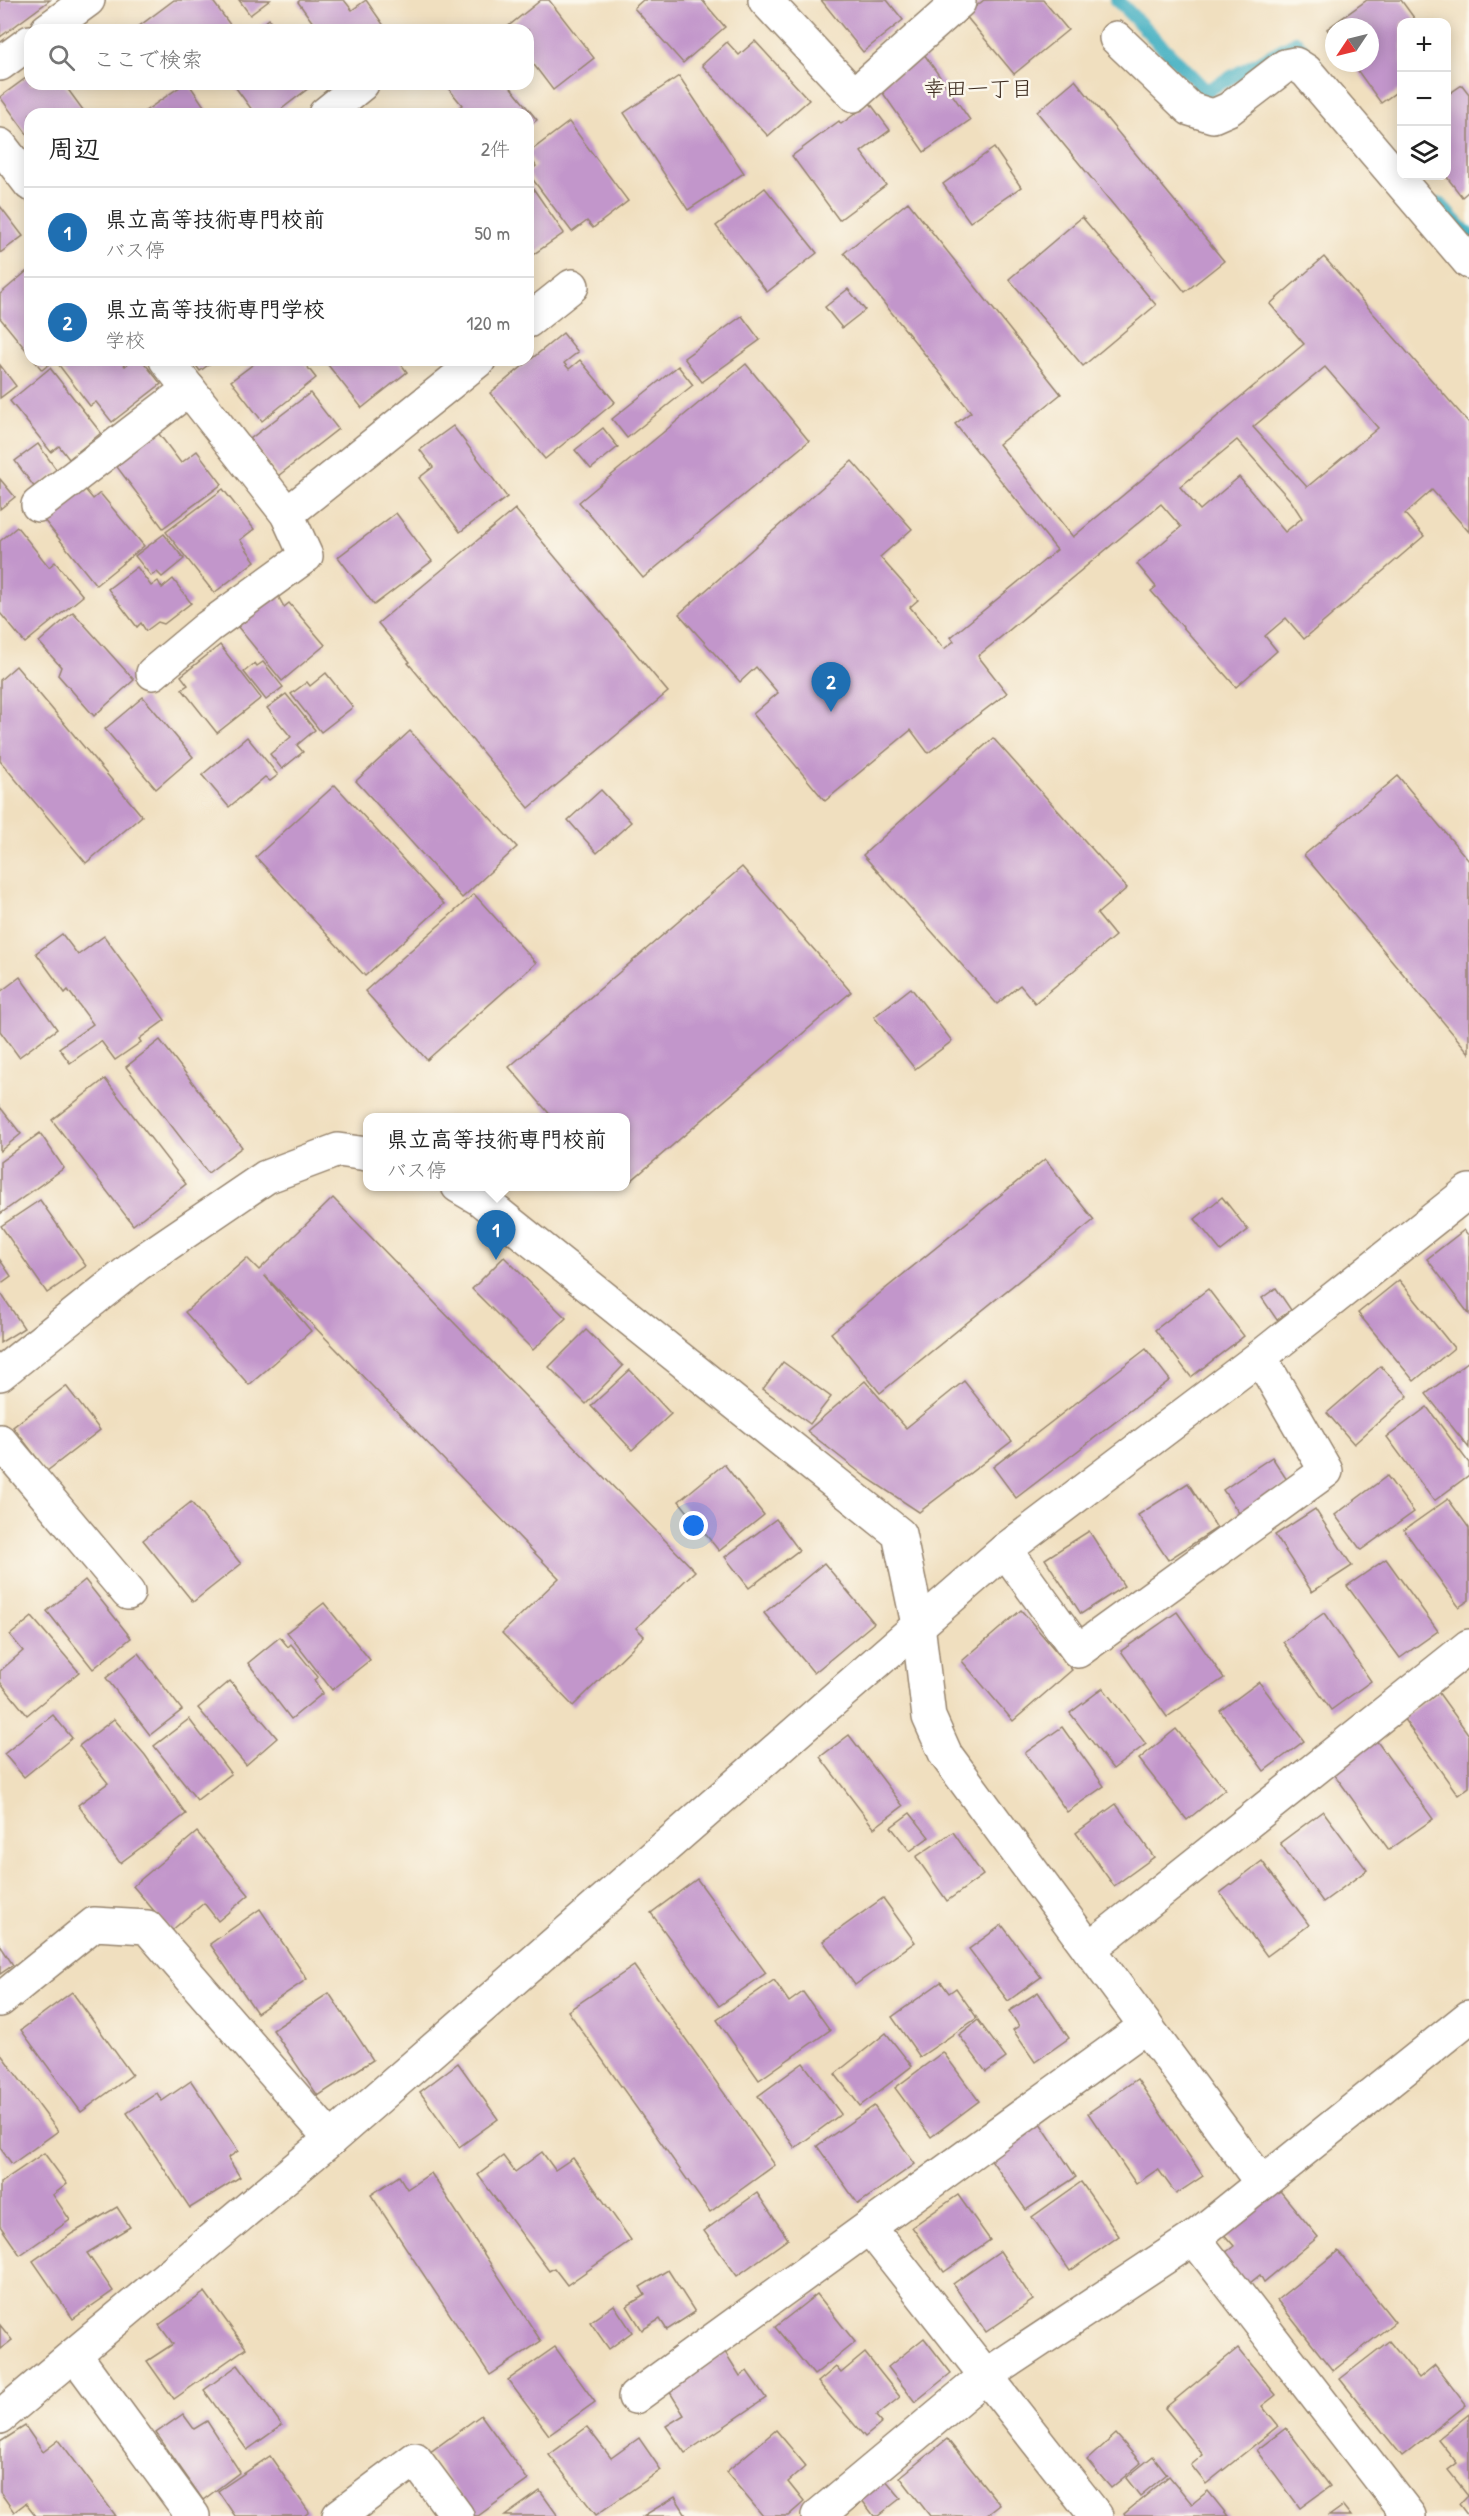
<!DOCTYPE html>
<html lang="ja">
<head>
<meta charset="utf-8">
<style>
  :root { --surface:#fff; --page:#f6f6f6; --text:#222; --muted:#767676; --line:#e0e0e0; --accent:#1f6fb2 }
  body { margin:0; font-family:"Patrick Hand","Klee One",sans-serif; background:var(--page); color:var(--text) }
  .controls { position:absolute; right:18px; top:18px; display:grid; overflow:hidden; border-radius:12px; box-shadow:0 3px 15px #0003 }
  .controls button { width:54px; height:54px; display:grid; place-items:center; padding:0; border:0; border-bottom:2px solid var(--line); background:var(--surface); color:var(--text); font:30px sans-serif }
  .compass { position:absolute; left:1325px; top:18px; width:54px; height:54px; border-radius:50%; background:var(--surface); box-shadow:0 3px 15px #0003; rotate:235deg }
  .you { position:absolute; left:694px; top:1526px; width:21px; height:21px; margin:-15px; border:4px solid #fff; border-radius:50%; background:#1a73e8; box-shadow:0 0 0 9px #1a73e833 }
  .badge { display:grid; place-items:center; width:39px; height:39px; border-radius:50%; background:var(--accent); color:#fff; font-size:20px; font-weight:700 }
  .pin { position:absolute; translate:-50% -50px; filter:drop-shadow(0 2px 3px #0008) }
  .pin::after { content:''; position:absolute; top:32px; width:21px; height:18px; background:inherit; clip-path:polygon(0 0,100% 0,50% 100%) }
  .popup { position:absolute; left:363px; top:1113px; width:267px; height:78px; box-sizing:border-box; display:grid; place-content:center; border-radius:12px; background:var(--surface); filter:drop-shadow(0 2px 4px #0005); font-size:20px; white-space:nowrap; color:var(--muted) }
  .popup b { font-size:22px; color:var(--text) }
  .popup::after { content:''; position:absolute; left:50%; top:100%; margin-left:-12px; border:12px solid transparent; border-top-color:var(--surface) }
  .list { margin:0; padding:0; list-style:none }
  h2 { display:flex; justify-content:space-between; align-items:center; height:78px; margin:0; padding:0 24px; font-size:26px }
  h2 small { font-size:20px; font-weight:400; color:var(--muted) }
  .list li { display:grid; grid-template-columns:39px 1fr auto; gap:18px; align-items:center; box-sizing:border-box; height:90px; padding:0 24px; border-top:2px solid var(--line) }
  .list b { display:block; font-size:22px; white-space:nowrap }
  .list p { margin:0; font-size:20px; white-space:nowrap; color:var(--muted) }
  .list em { font-size:20px; font-style:normal; color:var(--muted) }
  .icon { flex:none; width:33px; height:33px; fill:none; stroke:currentColor; stroke-width:2; stroke-linecap:round; stroke-linejoin:round }
  .map { position:relative; flex:none; width:1469px; height:2516px; overflow:hidden }
  .search { position:absolute; background:var(--surface); box-shadow:0 3px 15px #0003; left:24px; top:24px; width:510px; height:66px; display:flex; align-items:center; gap:15px; box-sizing:border-box; padding:0 21px; border-radius:18px; color:var(--muted); font-size:22px }
  .panel { position:absolute; background:var(--surface); box-shadow:0 3px 15px #0003; left:24px; top:108px; width:510px; height:258px; border-radius:18px }
  .map>svg:first-child { display:block }
  .lines { fill:none; stroke-linecap:round; stroke-linejoin:round }
  .stream { stroke:#44b0c2; stroke-width:14 }
  .building { fill:#c296cb; fill-rule:evenodd }
  .minor-casing { stroke:#96846e; stroke-width:36 }
  .minor { stroke:#fff; stroke-width:33 }
  .labels { text-anchor:middle; stroke-width:5; stroke-linejoin:round; paint-order:stroke }
  .neighbourhood-label { font-size:22px; fill:#3b2a1e; stroke:#fbf7ec }
</style>
</head>
<body>
<div class="map">
<svg width="1469" height="2516" viewBox="0 0 1469 2516">
  <rect width="100%" height="100%" fill="#fbf7ec"/>
  <filter id="ink" filterUnits="userSpaceOnUse"><feTurbulence type="fractalNoise" baseFrequency=".0167" numOctaves="2"/><feDisplacementMap in="SourceGraphic" scale="12" xChannelSelector="R" yChannelSelector="G"/><feConvolveMatrix kernelMatrix="1 2 1 2 8 2 1 2 1" color-interpolation-filters="sRGB"/></filter>
  <filter id="wash" filterUnits="userSpaceOnUse"><feTurbulence type="fractalNoise" baseFrequency=".008" numOctaves="4" result="noise"/><feDisplacementMap in="SourceGraphic" scale="24" xChannelSelector="R" yChannelSelector="G"/><feGaussianBlur stdDeviation="1.35" result="paint"/><feColorMatrix in="noise" values="0 0 0 0 0 0 0 0 0 0 0 0 0 0 0 0 0 1.4 0 .05"/><feComposite in="paint" operator="in"/></filter>
  <g filter="url(#wash)">
    <rect width="100%" height="100%" fill="#f0dfbf"/>
    <g class="lines">
      <g class="stream">
        <polyline points="1117,0 1206,91 1296,42 1314,63"/>
        <polyline points="1440,204 1469,236"/>
      </g>
    </g>
    <g id="blocks">
      <g class="building">
        <polygon points="0,0 50,0 0,37"/>
        <polygon points="174,0 212,0 231,26 226,30 134,30"/>
        <polygon points="239,0 270,0 250,15"/>
        <polygon points="300,0 344,0 352,10 366,0 387,30 318,30 298,2"/>
        <polygon points="541,0 549,0 594,58 553,90 528,57 528,30 507,30 506,28"/>
        <polygon points="643,0 702,0 725,27 683,63 634,8"/>
        <polygon points="821,0 887,0 903,20 863,52"/>
        <polygon points="984,0 1043,0 1068,30 1014,74 965,15"/>
        <polygon points="1367,0 1401,0 1417,22 1402,22 1402,88 1381,103 1352,63 1370,63 1370,27 1334,27 1334,39 1327,29"/>
        <polygon points="269,19 277,30 255,30"/>
        <polygon points="755,41 809,100 768,136 702,65 727,42 739,55"/>
        <polygon points="924,54 970,120 924,152 878,86"/>
        <polygon points="30,75 30,84 64,84 86,114 30,114 30,138 0,97"/>
        <polygon points="679,76 744,173 688,210 624,113"/>
        <polygon points="1075,80 1224,261 1185,292 1037,112"/>
        <polygon points="184,84 189,84 208,112 205,114 141,114"/>
        <polygon points="233,84 314,84 275,114 255,114"/>
        <polygon points="453,84 508,84 537,120 528,127 528,114 451,114 462,105 448,88"/>
        <polygon points="1462,85 1469,94 1469,191 1462,197 1446,176 1446,96"/>
        <polygon points="870,103 890,130 861,152 886,185 839,220 792,156 839,121 841,124"/>
        <polygon points="569,122 628,201 593,228 587,221 572,232 528,173 536,166 528,153"/>
        <polygon points="994,148 1021,187 970,222 943,184"/>
        <polygon points="528,181 564,233 528,258"/>
        <polygon points="765,188 817,253 767,292 716,226"/>
        <path d="M908,202L1061,394L999,444L1073,537L1304,344L1270,304L1324,257L1469,423V532L1432,490L1405,514L1424,536L1304,639L1286,618L1265,636L1277,651L1236,687L1151,591L1156,587L1137,564L1181,527L1161,504L978,656L1007,693L928,753L911,730L825,801L753,714L778,693L756,667L740,682L679,614L852,461L912,529L880,557L918,600L910,607L944,649L954,641L951,637L1057,550L955,424L971,412L844,253ZM1325,367L1378,428L1307,487L1253,427ZM1237,440L1291,501L1302,518L1285,532L1239,477L1200,510L1180,487Z"/>
        <polygon points="0,206 23,236 0,253"/>
        <polygon points="1082,217 1156,305 1083,366 1009,279"/>
        <polygon points="27,271 30,275 30,355 0,318 0,294"/>
        <polygon points="848,289 865,310 842,328 825,307"/>
        <polygon points="742,316 760,340 702,382 684,358"/>
        <polygon points="563,333 578,352 564,363 569,369 580,360 615,402 545,459 490,393"/>
        <polygon points="34,360 54,360 42,370"/>
        <polygon points="63,360 95,360 97,362 120,360 125,366 133,360 142,360 161,384 112,422 96,402 90,406 58,364"/>
        <polygon points="192,360 215,360 200,371"/>
        <polygon points="259,360 302,360 316,378 262,421 231,381"/>
        <polygon points="324,360 398,360 407,372 362,408"/>
        <polygon points="746,364 809,441 643,578 579,502"/>
        <polygon points="0,365 16,386 0,398"/>
        <polygon points="678,366 693,385 627,438 612,419"/>
        <polygon points="50,368 101,433 69,459 59,446 51,452 10,401"/>
        <polygon points="310,393 338,429 278,476 250,439"/>
        <polygon points="453,426 507,497 460,532 419,478 433,467 420,450"/>
        <polygon points="603,428 618,447 591,469 575,450"/>
        <polygon points="156,430 181,463 197,451 222,484 163,528 114,463"/>
        <polygon points="38,444 58,472 35,488 15,461"/>
        <polygon points="0,479 15,497 0,509"/>
        <polygon points="84,488 93,499 100,493 144,546 96,585 44,520"/>
        <polygon points="223,489 254,529 240,540 255,561 214,593 166,532"/>
        <polygon points="515,509 668,692 529,808 408,663 410,662 378,623"/>
        <polygon points="396,513 432,561 374,605 338,557"/>
        <polygon points="17,527 49,567 55,562 83,596 25,643 0,613 0,541"/>
        <polygon points="164,534 184,559 162,577 157,572 151,576 135,556"/>
        <polygon points="137,567 151,586 158,581 162,588 173,579 191,603 164,624 158,622 146,631 141,623 137,627 108,589"/>
        <polygon points="277,594 284,607 289,603 325,645 282,681 238,627"/>
        <polygon points="73,612 134,680 94,716 58,675 61,667 39,642"/>
        <polygon points="220,645 261,698 217,733 182,689 188,685 181,676"/>
        <polygon points="263,662 283,687 266,700 244,672 255,663 257,666"/>
        <polygon points="16,666 142,816 86,863 0,761 0,680"/>
        <polygon points="326,673 353,707 321,732 291,694 307,682 310,686"/>
        <polygon points="286,694 315,730 297,745 303,752 282,769 270,754 291,737 267,708"/>
        <polygon points="143,697 193,757 156,789 105,729"/>
        <polygon points="410,731 517,847 462,898 356,781"/>
        <polygon points="247,737 278,775 270,781 265,777 229,807 202,775"/>
        <polygon points="993,738 1127,888 1097,914 1115,936 1035,1003 1020,985 997,1004 863,855"/>
        <polygon points="1398,776 1469,861 1469,1053 1304,855"/>
        <polygon points="335,785 444,904 365,976 256,857"/>
        <polygon points="601,790 631,822 597,853 568,820"/>
        <polygon points="742,867 851,992 625,1186 625,1118 553,1118 509,1067"/>
        <polygon points="474,894 536,963 427,1060 365,991"/>
        <polygon points="62,934 78,955 104,936 165,1020 139,1039 141,1042 115,1060 101,1041 70,1063 59,1048 93,1024 68,990 65,993 36,953"/>
        <polygon points="20,977 57,1029 19,1057 0,1031 0,992"/>
        <polygon points="911,988 952,1041 915,1069 874,1017"/>
        <polygon points="160,1040 242,1147 208,1173 126,1067"/>
        <polygon points="105,1079 186,1184 133,1225 52,1120"/>
        <polygon points="0,1107 21,1134 0,1151"/>
        <polygon points="40,1133 64,1168 0,1214 0,1162"/>
        <polygon points="1045,1159 1094,1220 880,1393 831,1333"/>
        <polygon points="1222,1197 1248,1230 1221,1251 1195,1219"/>
        <polygon points="333,1198 695,1571 636,1628 644,1636 573,1706 502,1633 559,1578 264,1275 311,1331 249,1385 185,1312 247,1258 259,1270"/>
        <polygon points="40,1200 86,1266 47,1293 1,1226"/>
        <polygon points="1464,1230 1469,1236 1469,1314 1427,1259"/>
        <polygon points="504,1257 566,1318 533,1350 472,1289"/>
        <polygon points="0,1260 11,1276 0,1284"/>
        <polygon points="1399,1280 1454,1348 1414,1381 1358,1313"/>
        <polygon points="1276,1288 1291,1310 1277,1320 1262,1298"/>
        <polygon points="1208,1289 1244,1336 1191,1377 1155,1330"/>
        <polygon points="0,1292 24,1328 0,1343"/>
        <polygon points="586,1330 623,1366 586,1404 549,1367"/>
        <polygon points="1146,1349 1170,1380 1016,1498 993,1467"/>
        <polygon points="1469,1361 1469,1448 1426,1394"/>
        <polygon points="783,1362 831,1397 810,1424 763,1389"/>
        <polygon points="1381,1366 1408,1396 1354,1444 1327,1413"/>
        <polygon points="630,1370 671,1414 632,1450 591,1406"/>
        <polygon points="865,1381 906,1428 964,1381 1012,1441 919,1512 863,1475 807,1431"/>
        <polygon points="66,1386 100,1430 47,1471 13,1427"/>
        <polygon points="1427,1407 1469,1463 1469,1475 1434,1501 1387,1437"/>
        <polygon points="1272,1457 1289,1483 1241,1516 1223,1490"/>
        <polygon points="724,1464 764,1515 719,1551 679,1501"/>
        <polygon points="1387,1476 1414,1512 1361,1550 1335,1515"/>
        <polygon points="1188,1483 1217,1528 1168,1560 1138,1515"/>
        <polygon points="1448,1499 1469,1528 1469,1600 1459,1607 1404,1530"/>
        <polygon points="191,1502 241,1564 193,1602 143,1540"/>
        <polygon points="1315,1509 1352,1566 1312,1592 1275,1535"/>
        <polygon points="776,1519 799,1550 749,1588 725,1557"/>
        <polygon points="1089,1531 1124,1586 1081,1614 1045,1559"/>
        <polygon points="1386,1559 1438,1631 1400,1658 1347,1586"/>
        <polygon points="824,1563 874,1623 814,1673 764,1613"/>
        <polygon points="85,1580 131,1638 93,1669 47,1611"/>
        <polygon points="324,1603 370,1660 332,1690 287,1632"/>
        <polygon points="1021,1610 1072,1670 1013,1721 962,1661"/>
        <polygon points="1177,1612 1224,1678 1167,1717 1121,1651"/>
        <polygon points="1324,1613 1371,1681 1331,1710 1283,1642"/>
        <polygon points="32,1617 79,1672 27,1715 0,1682 0,1671 23,1651 10,1635"/>
        <polygon points="280,1637 288,1647 291,1644 318,1677 314,1680 323,1693 291,1719 248,1663"/>
        <polygon points="138,1653 182,1710 150,1735 106,1678"/>
        <polygon points="230,1681 277,1738 246,1765 198,1708"/>
        <polygon points="1259,1682 1304,1741 1264,1771 1220,1711"/>
        <polygon points="1103,1688 1146,1744 1113,1769 1070,1713"/>
        <polygon points="1438,1692 1469,1735 1469,1787 1458,1795 1403,1718"/>
        <polygon points="53,1715 72,1738 24,1777 4,1754"/>
        <polygon points="114,1719 145,1755 186,1814 120,1863 78,1805 108,1783 79,1746"/>
        <polygon points="189,1719 231,1774 197,1800 154,1746"/>
        <polygon points="1062,1727 1104,1786 1067,1812 1025,1753"/>
        <polygon points="1176,1729 1225,1789 1187,1820 1139,1759"/>
        <polygon points="849,1735 903,1806 874,1828 820,1757"/>
        <polygon points="1376,1740 1433,1819 1389,1850 1332,1771"/>
        <polygon points="1116,1804 1154,1857 1114,1886 1076,1833"/>
        <polygon points="1323,1811 1367,1870 1323,1902 1280,1843"/>
        <polygon points="910,1813 929,1837 910,1851 891,1827"/>
        <polygon points="197,1832 249,1895 218,1921 204,1903 171,1931 133,1886"/>
        <polygon points="953,1832 983,1875 947,1901 916,1857"/>
        <polygon points="1262,1861 1309,1925 1267,1956 1220,1893"/>
        <polygon points="697,1879 766,1973 719,2006 651,1913"/>
        <polygon points="883,1898 915,1942 855,1985 823,1941"/>
        <polygon points="260,1909 307,1979 257,2013 210,1944"/>
        <polygon points="1002,1925 1041,1977 1008,2001 969,1949"/>
        <polygon points="0,1945 13,1965 0,1974"/>
        <polygon points="634,1966 775,2165 710,2212 568,2011"/>
        <polygon points="774,1980 789,2002 803,1992 830,2030 759,2080 717,2020"/>
        <polygon points="941,1982 949,1993 956,1988 977,2018 920,2057 892,2017"/>
        <polygon points="72,1992 132,2075 81,2112 21,2030"/>
        <polygon points="1038,1992 1069,2038 1035,2062 1013,2030 1019,2026 1009,2011"/>
        <polygon points="329,1993 373,2060 318,2096 273,2030"/>
        <polygon points="978,2020 1006,2058 986,2072 959,2035"/>
        <polygon points="886,2033 912,2066 860,2106 835,2074"/>
        <polygon points="943,2052 979,2101 931,2137 895,2088"/>
        <polygon points="0,2053 58,2131 12,2164 0,2148"/>
        <polygon points="458,2063 498,2119 459,2147 420,2092"/>
        <polygon points="803,2063 841,2114 795,2148 758,2096"/>
        <polygon points="1137,2079 1203,2176 1176,2194 1158,2169 1136,2184 1088,2113"/>
        <polygon points="191,2081 238,2151 228,2158 240,2177 190,2208 127,2113 157,2093 162,2101"/>
        <polygon points="874,2106 915,2164 858,2204 817,2146"/>
        <polygon points="1036,2117 1076,2177 1026,2210 985,2151"/>
        <polygon points="542,2152 555,2170 573,2158 631,2240 567,2285 554,2268 549,2271 478,2175 503,2156 515,2172"/>
        <polygon points="44,2153 67,2184 53,2195 70,2220 20,2255 0,2226 0,2183"/>
        <polygon points="431,2173 541,2341 490,2375 371,2195 399,2176 407,2189"/>
        <polygon points="1081,2182 1119,2236 1070,2271 1032,2217"/>
        <polygon points="1276,2186 1318,2237 1264,2282 1260,2275 1245,2287 1220,2257 1234,2246 1221,2231"/>
        <polygon points="757,2193 788,2239 737,2276 704,2231"/>
        <polygon points="958,2195 990,2240 944,2272 912,2227"/>
        <polygon points="117,2207 130,2227 87,2253 113,2291 73,2319 33,2261 73,2233"/>
        <polygon points="1000,2251 1033,2300 986,2332 953,2284"/>
        <polygon points="1338,2251 1395,2322 1333,2371 1277,2300"/>
        <polygon points="668,2270 695,2312 667,2330 660,2319 642,2330 627,2306 645,2295 640,2287"/>
        <polygon points="205,2292 246,2348 174,2399 147,2361 173,2344 159,2325"/>
        <polygon points="817,2294 855,2342 814,2375 775,2327"/>
        <polygon points="614,2305 632,2332 609,2349 590,2322"/>
        <polygon points="0,2325 12,2340 0,2349"/>
        <polygon points="924,2338 951,2373 915,2402 888,2367"/>
        <polygon points="1389,2341 1419,2378 1435,2365 1466,2405 1402,2456 1340,2379"/>
        <polygon points="555,2347 595,2402 549,2435 508,2380"/>
        <polygon points="1238,2348 1276,2395 1262,2406 1278,2426 1206,2484 1191,2465 1203,2455 1165,2408"/>
        <polygon points="725,2352 740,2376 747,2371 766,2398 685,2453 666,2426 684,2415 668,2389"/>
        <polygon points="865,2353 900,2397 876,2416 882,2423 865,2437 818,2382 836,2367 841,2373"/>
        <polygon points="238,2365 282,2425 247,2450 204,2390"/>
        <polygon points="183,2414 194,2429 207,2421 240,2472 203,2500 156,2433"/>
        <polygon points="1469,2414 1469,2516 1468,2516 1459,2504 1468,2495 1448,2470 1457,2463 1438,2439"/>
        <polygon points="481,2415 528,2480 478,2516 474,2516 429,2453"/>
        <polygon points="25,2426 43,2452 59,2440 116,2516 36,2516 26,2503 14,2512 0,2492 0,2442"/>
        <polygon points="587,2427 611,2458 639,2438 661,2470 596,2515 549,2455"/>
        <polygon points="1286,2428 1330,2486 1300,2508 1257,2450"/>
        <polygon points="776,2430 806,2466 788,2482 804,2502 788,2516 763,2516 726,2472"/>
        <polygon points="1116,2434 1141,2463 1111,2488 1087,2460"/>
        <polygon points="947,2439 1000,2505 986,2516 930,2516 900,2477"/>
        <polygon points="270,2456 309,2512 304,2516 235,2516 218,2491"/>
        <polygon points="1153,2456 1167,2474 1140,2496 1126,2478"/>
        <polygon points="879,2472 901,2498 878,2516 874,2516 855,2491"/>
        <polygon points="1169,2476 1192,2504 1208,2491 1228,2516 1125,2516 1124,2514"/>
        <polygon points="540,2491 558,2516 505,2516"/>
        <polygon points="675,2497 687,2516 643,2516"/>
        <polygon points="1343,2506 1351,2516 1329,2516"/>
      </g>
    </g>
  </g>
  <g filter="url(#ink)">
    <use href="#blocks" fill-opacity="0" stroke="#96846e" stroke-width="1.5"/>
    <g class="lines">
      <defs>
        <g id="minor">
          <polyline points="765,0 854,95 959,2 957,0"/>
          <polyline points="47,30 88,0"/>
          <polyline points="1116,38 1190,109 1213,116 1229,109 1285,66 1295,64 1306,71 1469,262"/>
          <polyline points="0,64 30,42"/>
          <polyline points="325,114 362,84"/>
          <polyline points="0,145 30,184"/>
          <polyline points="528,321 572,286"/>
          <polyline points="38,505 189,389"/>
          <polyline points="287,514 479,360"/>
          <polyline points="153,673 208,627 306,556 287,514 166,360"/>
          <polyline points="458,1186 480,1199 899,1534 918,1624 929,1717 946,1755 1261,2182"/>
          <polyline points="0,1374 138,1264 266,1177 338,1150 367,1154"/>
          <polyline points="0,1441 128,1593"/>
          <polyline points="1005,1550 1078,1651 1326,1471 1260,1357"/>
          <polyline points="1089,1949 1469,1646"/>
          <polyline points="0,2000 94,1924 147,1927 331,2139"/>
          <polyline points="869,2227 1096,2516"/>
          <polyline points="1194,2238 1409,2516"/>
          <polyline points="75,2355 193,2516"/>
          <polyline points="635,2397 1146,2026"/>
          <polyline points="0,2417 331,2139 1005,1550 1260,1357 1469,1191"/>
          <polyline points="339,2516 415,2459 457,2516"/>
          <polyline points="818,2516 987,2375 1194,2238 1469,2017"/>
        </g>
      </defs>
      <use href="#minor" class="minor-casing"/>
      <use href="#minor" class="minor"/>
    </g>
  </g>
  <g class="labels">
    <g class="neighbourhood-label">
      <text x="978" y="96">幸田一丁目</text>
    </g>
  </g>
</svg>
<div class="controls">
<button>+</button>
<button>−</button>
<button><svg class="icon" aria-label="layers" viewBox="0 0 24 24"><path d="M12 4l9 5-9 5-9-5zM3 14l9 5 9-5"/></svg></button>
</div>
<svg class="compass" viewBox="-18 -18 36 36"><path d="M0-13l5 13h-10z" fill="#e53935"/><path d="M0 13l5-13h-10z" fill="#767676"/></svg>
<div class="you"></div>
<div class="pin badge" style="left:496px;top:1260px">1</div>
<div class="popup"><b>県立高等技術専門校前</b>バス停</div>
<div class="pin badge" style="left:831px;top:712px">2</div>
<div class="search"><svg class="icon" aria-label="search" viewBox="0 0 24 24"><circle cx="10" cy="10" r="6"/><path d="M15 15l6 6"/></svg>ここで検索</div>
<section class="panel">
<h2>周辺<small>2件</small></h2>
<ul class="list">
<li><span class="badge">1</span><div><b>県立高等技術専門校前</b><p>バス停</p></div><em>50 m</em></li>
<li><span class="badge">2</span><div><b>県立高等技術専門学校</b><p>学校</p></div><em>120 m</em></li>
</ul>
</section>
</div>
</body>
</html>
